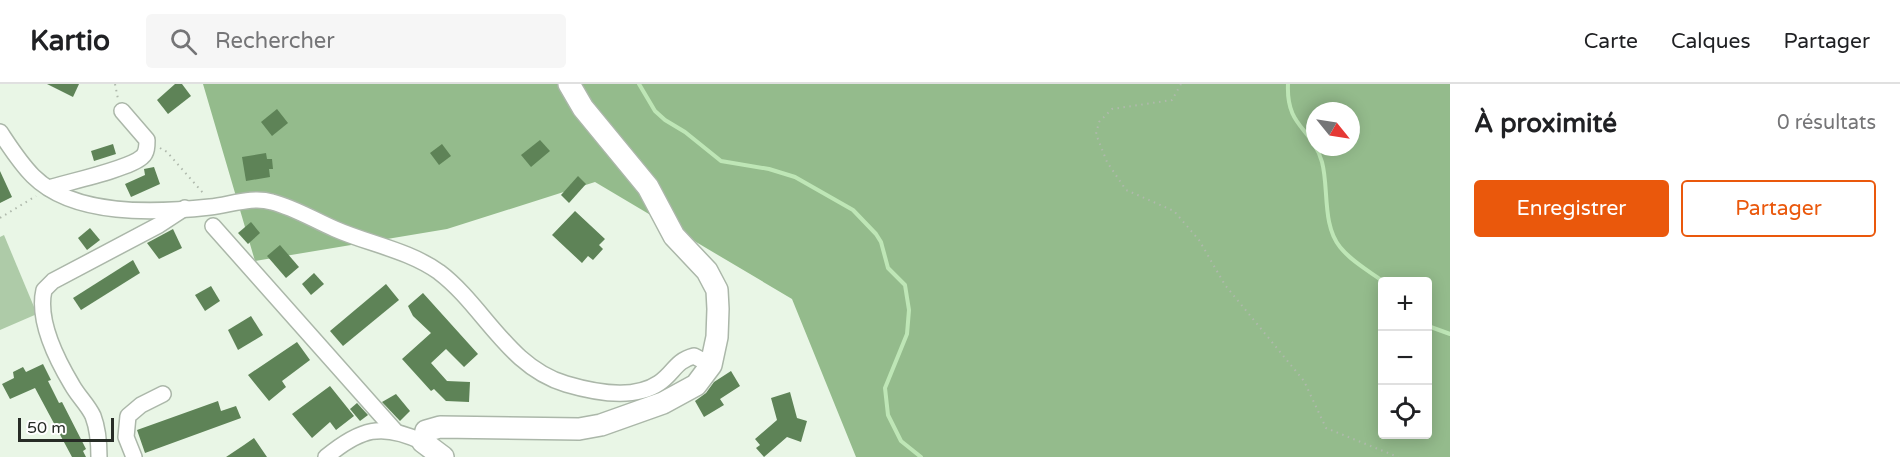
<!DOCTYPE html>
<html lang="fr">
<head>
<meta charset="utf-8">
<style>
  :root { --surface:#fff; --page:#f6f6f6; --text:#202124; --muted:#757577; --line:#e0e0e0; --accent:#ea580c }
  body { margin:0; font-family:"Varela Round",sans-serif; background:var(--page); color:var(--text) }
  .controls { position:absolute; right:18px; bottom:18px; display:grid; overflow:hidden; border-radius:6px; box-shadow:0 3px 15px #0003 }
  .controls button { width:54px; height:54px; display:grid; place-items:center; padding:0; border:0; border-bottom:2px solid var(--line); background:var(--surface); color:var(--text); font:30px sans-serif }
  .compass { position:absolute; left:1306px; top:18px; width:54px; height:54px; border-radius:50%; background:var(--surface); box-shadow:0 3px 15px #0003; rotate:120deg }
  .scale { position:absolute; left:18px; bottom:15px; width:96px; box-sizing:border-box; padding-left:6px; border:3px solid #272c26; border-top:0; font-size:16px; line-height:21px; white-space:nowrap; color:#272c26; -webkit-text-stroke:4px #fff; paint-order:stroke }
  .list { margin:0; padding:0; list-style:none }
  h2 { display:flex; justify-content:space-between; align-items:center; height:78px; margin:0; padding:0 24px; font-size:26px }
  h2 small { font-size:20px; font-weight:400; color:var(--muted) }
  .actions { display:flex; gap:12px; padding:18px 24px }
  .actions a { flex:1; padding:14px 0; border:2px solid var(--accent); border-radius:6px; text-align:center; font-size:21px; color:var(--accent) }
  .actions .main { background:var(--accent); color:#fff }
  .icon { flex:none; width:33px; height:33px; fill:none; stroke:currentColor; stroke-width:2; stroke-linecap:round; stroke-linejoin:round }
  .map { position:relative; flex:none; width:1450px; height:373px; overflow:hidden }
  header { display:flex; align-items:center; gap:36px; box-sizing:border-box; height:84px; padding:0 30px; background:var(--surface); border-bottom:2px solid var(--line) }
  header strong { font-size:28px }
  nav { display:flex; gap:33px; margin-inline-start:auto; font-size:21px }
  .search { width:420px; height:54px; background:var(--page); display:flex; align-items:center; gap:15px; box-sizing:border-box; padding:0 21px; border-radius:6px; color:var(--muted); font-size:22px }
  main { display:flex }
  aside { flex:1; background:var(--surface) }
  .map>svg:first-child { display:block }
  .green { fill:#aecba8 }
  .forest { fill:#94bb8c; fill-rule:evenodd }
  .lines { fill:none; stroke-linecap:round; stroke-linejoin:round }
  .stream { stroke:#bee6b6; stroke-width:4 }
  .building { fill:#5e8357 }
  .street-casing { stroke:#abb7a9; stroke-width:18 }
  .secondary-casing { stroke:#abb7a9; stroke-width:24 }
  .path { stroke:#afb9ac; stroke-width:2; stroke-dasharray:1.5 4.5; stroke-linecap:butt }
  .street { stroke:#fff; stroke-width:15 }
  .secondary { stroke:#fff; stroke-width:21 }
</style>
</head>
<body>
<header>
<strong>Kartio</strong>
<div class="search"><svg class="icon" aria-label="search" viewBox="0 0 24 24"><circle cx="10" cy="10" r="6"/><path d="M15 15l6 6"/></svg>Rechercher</div>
<nav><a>Carte</a><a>Calques</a><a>Partager</a></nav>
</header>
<main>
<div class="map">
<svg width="1450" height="373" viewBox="0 0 1450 373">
  <rect width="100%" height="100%" fill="#e9f6e6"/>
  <polygon class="green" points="4,151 37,230 0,246 0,153"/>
  <path class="forest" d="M203,0H1450V373H856L792,215L595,98L447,145L255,177ZM1315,27H1351V63H1315ZM1382,198H1428V350H1382Z"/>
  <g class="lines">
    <g class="stream">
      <polyline points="639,0 655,27 665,36 685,48 721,77 769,85 795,93 853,126 876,150 881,158 888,184 905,201 909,226 907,250 885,304 888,331 901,357 921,373"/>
      <path d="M1288,0C1286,44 1312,43 1322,78C1329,104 1322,141 1340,163C1352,178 1369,187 1384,198"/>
      <polyline points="1428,242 1450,250"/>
    </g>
  </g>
  <g class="building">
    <polygon points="47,0 79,0 73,13"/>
    <polygon points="175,0 182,0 191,12 168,30 157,16"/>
    <polygon points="277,25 288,39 272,52 261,38"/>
    <polygon points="540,56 550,67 531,83 521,71"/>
    <polygon points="113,60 116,70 94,77 91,67"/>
    <polygon points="442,60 451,72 439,81 430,69"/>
    <polygon points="266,69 267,75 272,75 273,85 269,85 270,93 246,97 242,73"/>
    <polygon points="154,83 160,100 131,113 125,100 145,91 144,85"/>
    <polygon points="0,87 12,113 0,119"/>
    <polygon points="578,92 586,100 569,119 561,111"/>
    <polygon points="575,127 605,155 599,161 603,165 593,176 588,172 582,179 552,151"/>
    <polygon points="251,138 260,149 248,160 238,149"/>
    <polygon points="90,144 100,156 87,166 78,154"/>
    <polygon points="173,145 182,164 159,175 147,159"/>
    <polygon points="280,161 299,183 286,194 267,172"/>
    <polygon points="133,176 140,189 81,226 73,214"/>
    <polygon points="314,189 324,200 311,211 302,200"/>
    <polygon points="386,200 399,216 343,262 330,247"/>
    <polygon points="211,202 220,217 205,227 195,211"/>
    <polygon points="423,209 478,270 464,283 446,265 431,279 447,297 470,298 469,318 446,317 434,305 431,307 402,275 431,249 413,232 408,222"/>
    <polygon points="251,232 263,251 238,266 228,246"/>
    <polygon points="297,258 310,276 282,297 286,303 269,317 248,291"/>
    <polygon points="43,280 51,296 48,297 59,319 62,318 86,365 83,367 86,373 72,373 35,304 10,315 2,300 14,294 13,288 23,283 26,288"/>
    <polygon points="731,287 740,302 720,315 724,321 704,333 695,317 706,309 714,298"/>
    <polygon points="330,302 354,332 336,346 330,338 312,354 292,330"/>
    <polygon points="790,308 797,334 807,337 801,358 787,353 764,373 756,364 760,361 755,355 777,336 771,314"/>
    <polygon points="396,310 410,327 400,337 382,318"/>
    <polygon points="218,317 221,327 236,322 241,334 145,369 137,346"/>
    <polygon points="357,319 368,331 360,337 350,325"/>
    <polygon points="254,354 267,373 226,373 244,361"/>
  </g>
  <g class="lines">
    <defs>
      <g id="street">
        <path d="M0,48C10,63 20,79 33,92C74,133 156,129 210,123C230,121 252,112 272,118C295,124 314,136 335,145C369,160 408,166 439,188C484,222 508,283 566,300C593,308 634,316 659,299C674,289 675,277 694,272L711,281"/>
        <path d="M49,104C68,98 129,85 142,73C147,69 147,62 147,56L122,27"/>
        <polyline points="213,142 396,348"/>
        <path d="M99,373C99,360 98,345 93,332C88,321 78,312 72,301C57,276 37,236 44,206L53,197L159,141L185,124"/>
        <polyline points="134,373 126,353 128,332 141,321 163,310"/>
        <path d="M326,373C360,345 381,338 423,358"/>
      </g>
      <polyline id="secondary" points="443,373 423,358 426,347 440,343 579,345 601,341 663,319 696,301 711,281 717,253 718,225 717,206 707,187 674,152 648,103 583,24 569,0"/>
    </defs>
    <use href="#street" class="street-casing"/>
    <use href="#secondary" class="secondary-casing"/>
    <g class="path">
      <polyline points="115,0 118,15"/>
      <polyline points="1181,0 1172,16 1112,25 1099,38 1096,50 1107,78 1126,106 1174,127 1199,156 1225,201 1304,297 1326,344 1398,373"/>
      <polyline points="160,64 167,68 203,109"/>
      <polyline points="0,134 36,112"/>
    </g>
    <use href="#street" class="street"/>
    <use href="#secondary" class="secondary"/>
  </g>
</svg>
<div class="controls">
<button>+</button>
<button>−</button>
<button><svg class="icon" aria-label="locate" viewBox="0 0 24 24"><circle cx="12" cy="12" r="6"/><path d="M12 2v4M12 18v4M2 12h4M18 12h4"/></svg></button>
</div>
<svg class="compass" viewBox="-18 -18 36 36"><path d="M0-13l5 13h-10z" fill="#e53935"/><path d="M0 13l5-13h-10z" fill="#757577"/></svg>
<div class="scale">50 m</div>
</div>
<aside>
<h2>À proximité<small>0 résultats</small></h2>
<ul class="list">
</ul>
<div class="actions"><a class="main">Enregistrer</a><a>Partager</a></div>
</aside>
</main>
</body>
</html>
